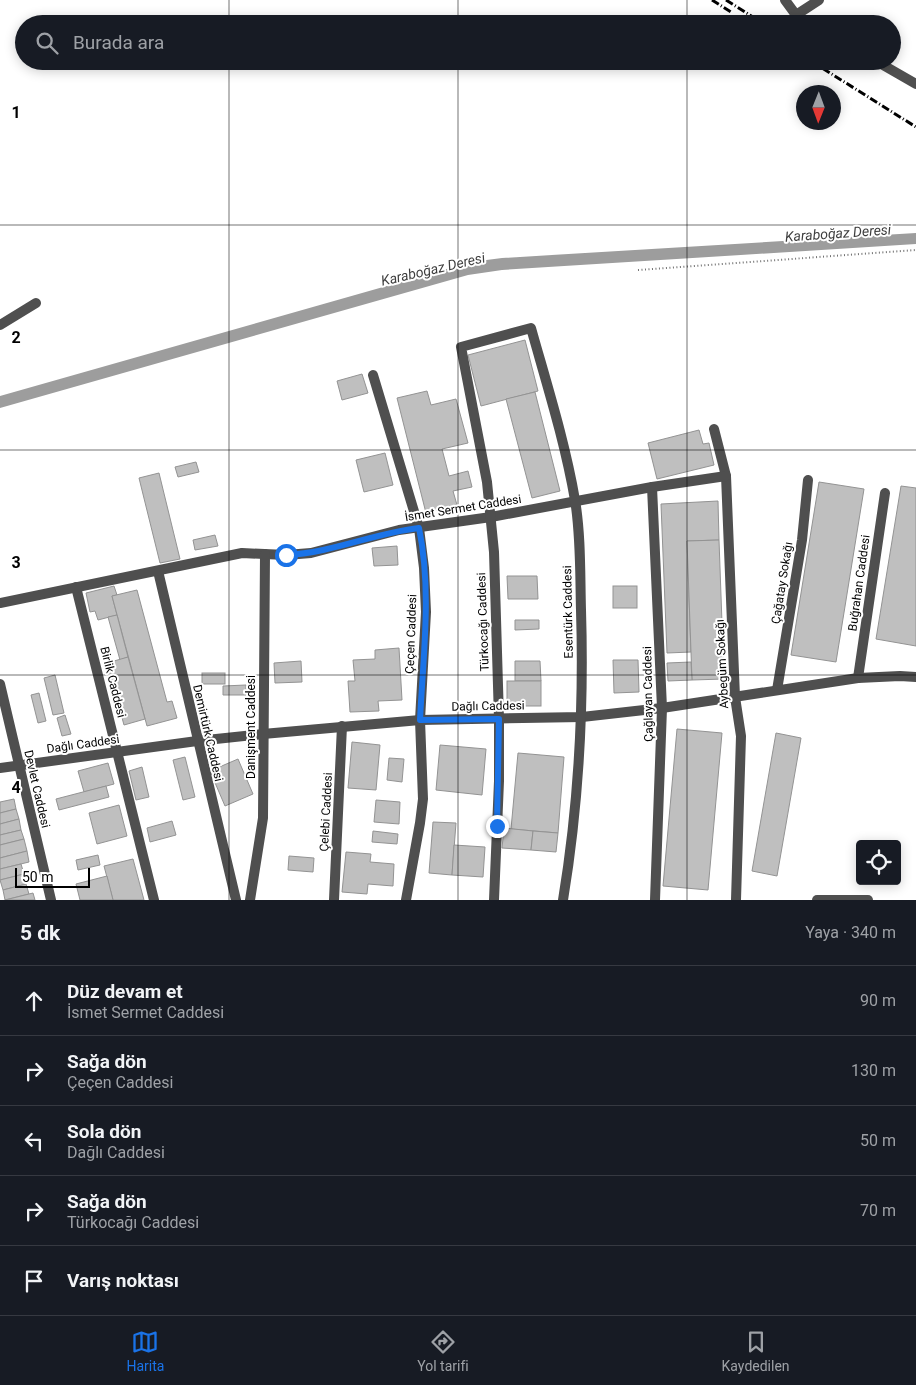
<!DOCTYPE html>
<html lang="tr">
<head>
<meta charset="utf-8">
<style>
  :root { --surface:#171b24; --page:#20242c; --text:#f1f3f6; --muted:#9ea1a6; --line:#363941; --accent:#1a73e8 }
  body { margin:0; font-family:Roboto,sans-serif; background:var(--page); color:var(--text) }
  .controls { position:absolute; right:15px; bottom:15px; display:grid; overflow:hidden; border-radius:5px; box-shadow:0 2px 12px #0003 }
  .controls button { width:45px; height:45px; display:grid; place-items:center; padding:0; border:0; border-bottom:1px solid var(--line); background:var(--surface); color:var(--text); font:25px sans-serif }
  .compass { position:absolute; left:796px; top:85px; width:45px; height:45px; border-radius:50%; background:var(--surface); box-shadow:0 2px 12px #0003; rotate:181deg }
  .scale { position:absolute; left:15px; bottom:12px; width:75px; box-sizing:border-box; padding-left:5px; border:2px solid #000; border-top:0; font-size:14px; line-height:18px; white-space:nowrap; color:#000; -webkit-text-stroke:4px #fff; paint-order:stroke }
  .stop { position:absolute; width:15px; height:15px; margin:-11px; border:4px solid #1a73e8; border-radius:50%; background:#fff }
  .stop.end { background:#1a73e8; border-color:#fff; box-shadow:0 1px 5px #0008 }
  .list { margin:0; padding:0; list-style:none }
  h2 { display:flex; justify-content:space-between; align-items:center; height:65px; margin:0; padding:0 20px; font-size:21px }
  h2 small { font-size:16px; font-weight:400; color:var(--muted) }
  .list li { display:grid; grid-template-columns:32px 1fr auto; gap:15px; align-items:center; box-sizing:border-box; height:70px; padding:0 20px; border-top:1px solid var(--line) }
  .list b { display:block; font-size:19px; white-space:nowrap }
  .list p { margin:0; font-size:16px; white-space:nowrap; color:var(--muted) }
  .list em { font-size:16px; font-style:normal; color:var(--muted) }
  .icon { flex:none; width:28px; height:28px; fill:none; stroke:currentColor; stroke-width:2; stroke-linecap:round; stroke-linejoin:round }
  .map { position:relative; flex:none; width:916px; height:900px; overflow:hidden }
  .search { position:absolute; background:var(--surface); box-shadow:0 2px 12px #0003; left:15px; right:15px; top:15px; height:55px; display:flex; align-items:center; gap:12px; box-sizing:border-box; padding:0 18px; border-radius:28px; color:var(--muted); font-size:19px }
  .sheet { height:415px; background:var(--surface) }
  nav { display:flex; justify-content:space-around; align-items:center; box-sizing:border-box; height:70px; border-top:1px solid var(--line); background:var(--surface); font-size:14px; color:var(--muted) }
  nav a { display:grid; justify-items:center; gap:2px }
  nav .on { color:var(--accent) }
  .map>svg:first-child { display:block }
  .water { fill:#9d9d9d }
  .building { fill:#bfbfbf; stroke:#939393 }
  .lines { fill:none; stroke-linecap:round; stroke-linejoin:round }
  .path { stroke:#717171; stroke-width:2; stroke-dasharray:1 2.5; stroke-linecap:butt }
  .minor { stroke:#4f4f4f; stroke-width:10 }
  .rail { stroke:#000; stroke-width:3; stroke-dasharray:8 2.5 1 2.5; stroke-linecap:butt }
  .route { stroke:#1a73e8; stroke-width:6 }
  .grid { fill:none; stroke:#000; stroke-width:1; stroke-opacity:0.55 }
  .labels { text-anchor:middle; stroke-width:4; stroke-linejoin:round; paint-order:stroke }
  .street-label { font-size:12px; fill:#000; stroke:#fff }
  .water-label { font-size:14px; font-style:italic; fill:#3e3e3e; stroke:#fff }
  .grid-label { font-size:16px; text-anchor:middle; font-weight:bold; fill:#000; stroke:#fff; stroke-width:4; stroke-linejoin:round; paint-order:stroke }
</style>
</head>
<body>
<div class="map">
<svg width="916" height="900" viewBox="0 0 916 900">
  <rect width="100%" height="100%" fill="#fff"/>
  <polygon class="water" points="916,233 916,244 502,270 468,275 0,408 0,396 471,262 502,258"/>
  <g class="building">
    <polygon points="525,340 538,391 481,406 468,355"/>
    <polygon points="362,374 368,393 342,400 337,381"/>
    <polygon points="427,391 431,405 456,399 468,443 442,449 449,476 468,471 472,487 453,491 457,505 426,513 397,398"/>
    <polygon points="535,392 560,491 532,498 506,399"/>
    <polygon points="699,430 703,444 709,443 714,465 657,479 648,443"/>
    <polygon points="385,453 393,485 364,492 356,460"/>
    <polygon points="196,462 199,472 178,477 175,467"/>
    <polygon points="159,473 180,559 160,563 139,478"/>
    <polygon points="819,482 864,489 836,662 791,655"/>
    <polygon points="901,486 916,488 916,646 876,639"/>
    <polygon points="718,501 719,540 687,541 691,652 667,653 661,504"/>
    <polygon points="215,535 218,546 195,550 193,540"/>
    <polygon points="719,540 724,679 692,680 687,541"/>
    <polygon points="397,546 398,565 374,566 372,548"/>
    <polygon points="507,576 537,576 538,599 508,599"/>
    <polygon points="114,586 117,595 112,596 117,615 98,620 95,611 90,612 86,593"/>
    <rect x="613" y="586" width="24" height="22"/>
    <polygon points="137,590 167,702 172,701 177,718 147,726 112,596"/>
    <polygon points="117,615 128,657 120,660 108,617"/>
    <polygon points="515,620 539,620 539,629 515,630"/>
    <polygon points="399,648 402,700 378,701 379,711 350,712 348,681 355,681 353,660 375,659 375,650"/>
    <polygon points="128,657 145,719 124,725 107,663"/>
    <polygon points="613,660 638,660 639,692 614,693"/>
    <polygon points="301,661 302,682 275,683 274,663"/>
    <polygon points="515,661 540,661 541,681 515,681"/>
    <polygon points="691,662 692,680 668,681 667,663"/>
    <rect x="202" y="673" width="23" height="11"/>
    <polygon points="55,675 64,713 53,715 44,678"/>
    <rect x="507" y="681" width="34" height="25"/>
    <polygon points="246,685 246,695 223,695 223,686"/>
    <polygon points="39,693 46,721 38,723 31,695"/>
    <polygon points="65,715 71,734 62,736 57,718"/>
    <polygon points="677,729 722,733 708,890 663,886"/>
    <polygon points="776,733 801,738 777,876 752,871"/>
    <polygon points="352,742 380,745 376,790 348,788"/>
    <polygon points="440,745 486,749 482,795 436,790"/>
    <polygon points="518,753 564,757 558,833 511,829"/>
    <polygon points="185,757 195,797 183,800 173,760"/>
    <polygon points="389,758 404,759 402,782 387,780"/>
    <polygon points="238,759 253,794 225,806 210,771"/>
    <polygon points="108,763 114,784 84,792 78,771"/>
    <polygon points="142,767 149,797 136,800 129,771"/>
    <polygon points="106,786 109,797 59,810 56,799"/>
    <polygon points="14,799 16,809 0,813 0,802"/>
    <polygon points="376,800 400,802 399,824 374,822"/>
    <polygon points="119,805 127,836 97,844 89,813"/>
    <polygon points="16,809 19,819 0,824 0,813"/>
    <polygon points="19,819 21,830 0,835 0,824"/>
    <polygon points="172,821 176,835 150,842 147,828"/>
    <polygon points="433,822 456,823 452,875 429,873"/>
    <polygon points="504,828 533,831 531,850 502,848"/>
    <polygon points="21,830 24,839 0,845 0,835"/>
    <polygon points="373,831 398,834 397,844 372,842"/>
    <polygon points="533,831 558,833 556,852 531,850"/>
    <polygon points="24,839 27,851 0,858 0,845"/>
    <polygon points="454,845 485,847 483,877 452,875"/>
    <polygon points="27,851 29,862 0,869 0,858"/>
    <polygon points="346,852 371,854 370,862 394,864 393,886 368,884 367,894 342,892"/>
    <polygon points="98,855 100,865 78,870 76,860"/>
    <polygon points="289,856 314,858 313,872 288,870"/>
    <polygon points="133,859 144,900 113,900 104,866"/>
    <polygon points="21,864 24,874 0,880 0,869"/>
    <polygon points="24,874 26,884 3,890 0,880"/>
    <polygon points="107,876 113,900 80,900 76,884"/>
    <polygon points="26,884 29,894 5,900 3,890"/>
    <polygon points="33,893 35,900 5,900"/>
  </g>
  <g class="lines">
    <polyline class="path" points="638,270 916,250"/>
    <g class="minor">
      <polyline points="785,0 796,15 807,24"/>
      <polyline points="796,15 819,0"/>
      <polyline points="876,61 916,84"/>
      <polyline points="0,325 36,303"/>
      <polyline points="373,375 419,528 424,568 426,612 420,720 423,799 420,823 406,900"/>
      <polyline points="714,429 726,476 735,697 741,736 736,900"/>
      <polyline points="652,487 662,708 655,900"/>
      <polyline points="158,571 236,900"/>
      <polyline points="76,587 154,900"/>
      <polyline points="0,603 242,553 286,555 311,553 399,530 491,517 652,487 726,476"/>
      <polyline points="858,678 885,493"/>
      <polyline points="0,684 51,900"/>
      <polyline points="777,690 802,540 808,480"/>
      <polyline points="0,768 197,741 263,734 420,720 582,717 662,708 858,678 900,676 916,677"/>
      <polyline points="250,900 263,818 265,554"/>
      <polyline points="334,900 342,726"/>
      <path d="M494,900L499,781V719L494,552L487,482L461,347L531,328C547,385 565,442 575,500C581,536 580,574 581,610C584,708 579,803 563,900"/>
      <polyline points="817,900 868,900"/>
    </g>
    <g class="rail">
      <polyline points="712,0 731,12"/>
      <polyline points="726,0 764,24"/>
      <polyline points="811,61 916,127"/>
    </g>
  </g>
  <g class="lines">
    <path class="route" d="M286,555C332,553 374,533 419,528C432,591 423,657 420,720L499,719L497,826"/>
  </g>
  <path class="grid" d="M229,0V24M458,0V24M687,0V24M229,61V900M458,61V900M687,61V900M0,225H916M0,450H916M0,675H916"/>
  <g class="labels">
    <g class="street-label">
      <text transform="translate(463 508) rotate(-9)" y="4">İsmet Sermet Caddesi</text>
      <text transform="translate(782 583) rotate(-81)" y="4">Çağatay Sokağı</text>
      <text transform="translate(859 583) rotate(-82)" y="4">Buğrahan Caddesi</text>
      <text transform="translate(568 612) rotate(-91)" y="4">Esentürk Caddesi</text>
      <text transform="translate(483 622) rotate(-92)" y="4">Türkocağı Caddesi</text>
      <text transform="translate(411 634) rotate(-88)" y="4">Çeçen Caddesi</text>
      <text transform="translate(722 664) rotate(-93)" y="4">Aybegüm Sokağı</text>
      <text transform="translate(113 682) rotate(76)" y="4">Birlik Caddesi</text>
      <text transform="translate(648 694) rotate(-91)" y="4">Çağlayan Caddesi</text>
      <text transform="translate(488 706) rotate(-1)" y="4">Dağlı Caddesi</text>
      <text transform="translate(251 727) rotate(-90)" y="4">Danişment Caddesi</text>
      <text transform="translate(208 733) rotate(77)" y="4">Demirtürk Caddesi</text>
      <text transform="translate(83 744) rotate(-8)" y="4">Dağlı Caddesi</text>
      <text transform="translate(37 789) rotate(77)" y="4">Devlet Caddesi</text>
      <text transform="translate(326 812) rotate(-87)" y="4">Çelebi Caddesi</text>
    </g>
    <g class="water-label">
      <text transform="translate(838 233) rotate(-4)" y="5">Karaboğaz Deresi</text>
      <text transform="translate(433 269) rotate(-13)" y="5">Karaboğaz Deresi</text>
    </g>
  </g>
  <g class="grid-label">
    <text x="16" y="118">1</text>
    <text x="16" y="343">2</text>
    <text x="16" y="568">3</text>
    <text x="16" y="793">4</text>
  </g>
</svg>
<div class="controls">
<button><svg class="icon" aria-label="locate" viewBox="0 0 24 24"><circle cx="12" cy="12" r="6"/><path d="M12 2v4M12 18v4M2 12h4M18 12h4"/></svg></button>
</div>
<svg class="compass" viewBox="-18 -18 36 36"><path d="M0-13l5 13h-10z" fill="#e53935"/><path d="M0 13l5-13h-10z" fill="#9ea1a6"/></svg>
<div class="scale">50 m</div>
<div class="stop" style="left:286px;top:555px"></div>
<div class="stop end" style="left:497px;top:826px"></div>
<div class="search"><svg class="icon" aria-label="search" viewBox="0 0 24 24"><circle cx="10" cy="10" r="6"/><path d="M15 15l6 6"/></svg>Burada ara</div>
</div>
<section class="sheet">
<h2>5 dk<small>Yaya · 340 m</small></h2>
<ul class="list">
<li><svg class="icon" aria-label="ahead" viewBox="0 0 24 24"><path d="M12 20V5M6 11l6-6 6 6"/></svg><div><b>Düz devam et</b><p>İsmet Sermet Caddesi</p></div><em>90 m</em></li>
<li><svg class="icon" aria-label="right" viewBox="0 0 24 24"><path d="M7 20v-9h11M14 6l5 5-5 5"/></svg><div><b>Sağa dön</b><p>Çeçen Caddesi</p></div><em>130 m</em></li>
<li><svg class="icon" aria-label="left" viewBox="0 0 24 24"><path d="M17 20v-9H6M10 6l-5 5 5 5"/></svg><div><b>Sola dön</b><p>Dağlı Caddesi</p></div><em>50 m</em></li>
<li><svg class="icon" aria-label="right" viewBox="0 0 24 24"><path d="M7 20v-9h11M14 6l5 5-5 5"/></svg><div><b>Sağa dön</b><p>Türkocağı Caddesi</p></div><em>70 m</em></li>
<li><svg class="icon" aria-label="arrive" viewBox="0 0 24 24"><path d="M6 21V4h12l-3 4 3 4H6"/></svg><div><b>Varış noktası</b></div></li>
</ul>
</section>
<nav>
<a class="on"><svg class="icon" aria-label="map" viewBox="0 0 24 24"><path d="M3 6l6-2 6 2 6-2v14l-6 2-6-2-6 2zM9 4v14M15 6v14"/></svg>Harita</a>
<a><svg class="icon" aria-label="directions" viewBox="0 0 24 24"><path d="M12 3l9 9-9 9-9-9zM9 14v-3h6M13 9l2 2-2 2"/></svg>Yol tarifi</a>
<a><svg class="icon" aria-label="saved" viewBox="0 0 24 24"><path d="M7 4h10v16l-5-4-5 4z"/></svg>Kaydedilen</a>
</nav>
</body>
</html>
